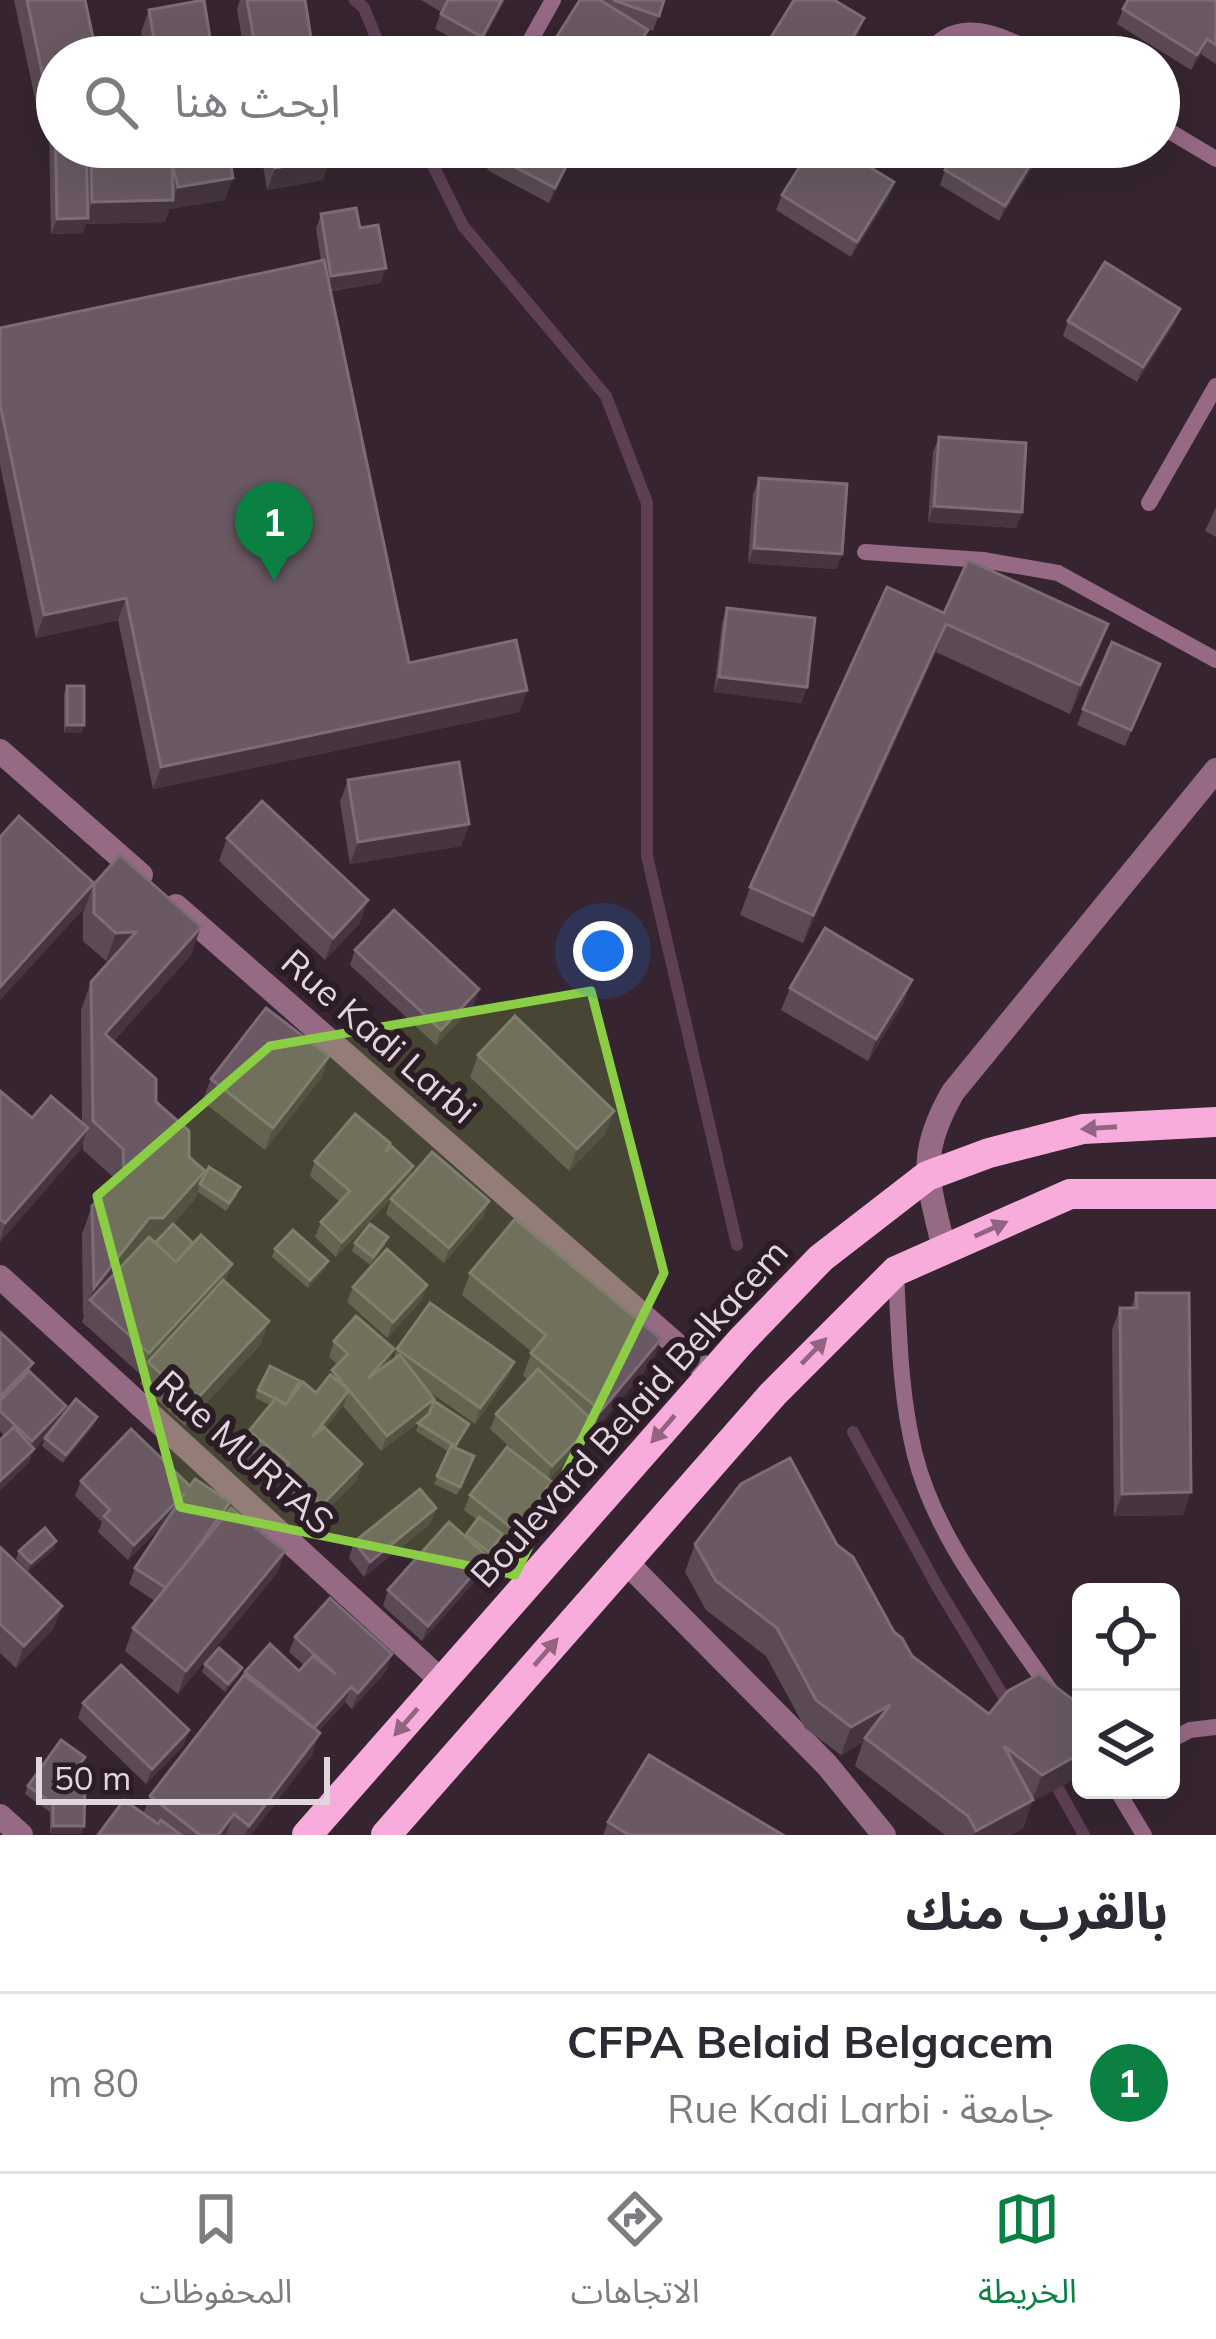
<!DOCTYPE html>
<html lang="ar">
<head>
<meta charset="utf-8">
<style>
  :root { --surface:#fff; --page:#f2f2f3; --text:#2b2b33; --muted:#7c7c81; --line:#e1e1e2; --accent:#0b8043 }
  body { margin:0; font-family:Mulish,"Noto Sans Arabic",sans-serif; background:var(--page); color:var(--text); direction:rtl }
  .controls { position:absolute; right:36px; bottom:36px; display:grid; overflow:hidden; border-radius:18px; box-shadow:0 12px 48px #0002 }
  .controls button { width:108px; height:108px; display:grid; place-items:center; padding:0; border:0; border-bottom:3px solid var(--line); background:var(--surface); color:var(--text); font:60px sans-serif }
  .scale { position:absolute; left:36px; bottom:30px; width:294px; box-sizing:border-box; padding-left:12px; border:6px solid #e2d6dd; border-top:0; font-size:33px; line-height:42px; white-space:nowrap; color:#e2d6dd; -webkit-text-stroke:9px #2c1c26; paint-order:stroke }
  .you { position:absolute; left:603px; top:951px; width:42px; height:42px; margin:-30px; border:9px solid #fff; border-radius:50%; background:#1a73e8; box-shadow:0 0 0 18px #1a73e833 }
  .badge { display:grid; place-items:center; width:78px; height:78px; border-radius:50%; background:var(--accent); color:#fff; font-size:39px; font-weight:700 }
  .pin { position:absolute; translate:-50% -99px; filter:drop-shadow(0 3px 6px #0008) }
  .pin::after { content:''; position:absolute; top:63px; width:42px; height:36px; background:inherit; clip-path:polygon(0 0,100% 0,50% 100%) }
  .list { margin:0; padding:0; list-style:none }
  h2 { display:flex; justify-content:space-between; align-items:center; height:156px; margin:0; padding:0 48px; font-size:51px }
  h2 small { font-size:39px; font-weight:400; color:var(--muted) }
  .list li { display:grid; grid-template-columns:78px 1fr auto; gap:36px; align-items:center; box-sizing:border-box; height:180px; padding:0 48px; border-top:3px solid var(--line) }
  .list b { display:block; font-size:45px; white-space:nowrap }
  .list p { margin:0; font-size:39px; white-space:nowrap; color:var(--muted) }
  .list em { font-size:39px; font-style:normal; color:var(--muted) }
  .icon { flex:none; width:66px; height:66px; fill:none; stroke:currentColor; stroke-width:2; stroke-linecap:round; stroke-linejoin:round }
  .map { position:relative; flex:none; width:1216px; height:1835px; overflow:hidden; direction:ltr }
  .search { position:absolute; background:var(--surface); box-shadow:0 12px 48px #0002; left:36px; right:36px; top:36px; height:132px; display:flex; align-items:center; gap:30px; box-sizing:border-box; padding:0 42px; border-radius:66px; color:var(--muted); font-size:45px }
  .sheet { height:336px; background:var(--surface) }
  nav { display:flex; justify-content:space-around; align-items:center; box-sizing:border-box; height:168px; border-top:3px solid var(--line); background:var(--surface); font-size:33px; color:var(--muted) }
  nav a { display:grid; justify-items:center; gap:6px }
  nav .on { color:var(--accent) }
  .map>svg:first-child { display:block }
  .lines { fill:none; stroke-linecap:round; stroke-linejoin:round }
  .stream { stroke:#5e4055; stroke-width:12 }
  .service { stroke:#966985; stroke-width:16 }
  .minor { stroke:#966985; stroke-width:24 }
  .tertiary { stroke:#966985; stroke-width:24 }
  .primary { stroke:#f8acdb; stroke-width:30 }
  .wall { fill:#5b4a54 }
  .shaded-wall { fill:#463540 }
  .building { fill:#6a5963; stroke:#7c6c76; stroke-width:3 }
  .oneway { fill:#926480 }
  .marked { fill:#8bce46; fill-opacity:0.2; stroke:#8bce46; stroke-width:9; stroke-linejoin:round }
  .labels { text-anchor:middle; stroke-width:12; stroke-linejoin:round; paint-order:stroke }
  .street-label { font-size:36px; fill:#e2d6dd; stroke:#2c1c26 }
</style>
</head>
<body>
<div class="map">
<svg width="1216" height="1835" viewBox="0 0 1216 1835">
  <rect width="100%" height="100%" fill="#362530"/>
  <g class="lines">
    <g class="stream">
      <polyline points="355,0 364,8 384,57"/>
      <polyline points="424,147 463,226 606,396 647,503 647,856 737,1245"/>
      <polyline points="853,1432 938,1588 1010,1707"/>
      <polyline points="1051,1776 1084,1835"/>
    </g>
    <g class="service">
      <polyline points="521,57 553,0"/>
      <path d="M926,57C956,9 1005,37 1045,57"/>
      <polyline points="1159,125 1216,159"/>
      <polyline points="1149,503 1216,386"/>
      <polyline points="865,552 983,560 1058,573 1216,660"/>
      <path d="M896,1272C899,1333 900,1396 915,1455C937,1543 1003,1619 1052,1693"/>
      <polyline points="1171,1740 1190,1730 1216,1727"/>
      <polyline points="1117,1790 1144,1835"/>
    </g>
    <g class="minor">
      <polyline points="0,751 141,875"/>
      <polyline points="176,906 711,1375"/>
      <polyline points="0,1277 442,1681"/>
      <polyline points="626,1562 827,1765 884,1835"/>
      <polyline points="0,1816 21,1835"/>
    </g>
    <path class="tertiary" d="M944,1249C928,1180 916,1156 953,1092L1216,770"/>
    <g class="primary">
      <polyline points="307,1835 741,1341 821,1258 927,1176 989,1153 1083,1129 1216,1122"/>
      <polyline points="386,1835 773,1394 896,1271 1070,1194 1216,1194"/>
    </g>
  </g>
  <g class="wall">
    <polygon points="14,0 85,0 57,57 57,109 38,113"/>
    <polygon points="240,0 305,0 314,57 245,57 237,9"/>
    <polygon points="421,0 505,0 477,51 435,29 441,12"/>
    <polygon points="580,0 664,0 653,31 645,28 642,45"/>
    <polygon points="1216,0 1216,64 1201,54 1191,70 1117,24 1123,9"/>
    <polygon points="149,10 213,57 145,57 141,32"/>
    <polygon points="55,117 57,147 228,147 225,200 169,209 165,222 86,224 82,233 51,234 49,132"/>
    <polygon points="260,147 329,147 323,180 267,190"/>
    <polygon points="496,147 578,147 549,203 487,170"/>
    <polygon points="1045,147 999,221 940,185 945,170"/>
    <polygon points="894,182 888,198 851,257 776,210 782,195"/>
    <polygon points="321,214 360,228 386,268 380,283 331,291 409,663 527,690 519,712 153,789 118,620 36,638 0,465 0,328 321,261 316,229"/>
    <polygon points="1180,309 1174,324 1137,382 1063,336 1068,321"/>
    <polygon points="939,437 1022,512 1016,528 928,522 933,452"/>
    <polygon points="759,478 842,554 836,569 748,563 753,494"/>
    <polygon points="1216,507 1216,537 1205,531"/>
    <polygon points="727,608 807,687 801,703 714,692 722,623"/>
    <polygon points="944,613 1108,624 1098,652 1070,714 936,652 803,943 740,915 750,887"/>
    <polygon points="1160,664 1125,746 1077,725 1083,709"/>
    <polygon points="67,686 84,725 81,733 64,733 64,694"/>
    <polygon points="348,780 469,824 461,846 350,864 340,802"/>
    <polygon points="0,837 94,883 191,955 113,1042 156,1102 189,1157 237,1195 226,1211 198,1192 195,1199 173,1224 225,1282 261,1344 185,1426 140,1384 144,1372 141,1375 82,1322 85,1314 83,1316 82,1234 92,1206 113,1183 113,1177 83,1150 83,1142 80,1150 0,1242 0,1091 32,1118 82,1124 81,1010 91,982 110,961 106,961 83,941 83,912 86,906 0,1000"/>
    <polygon points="227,838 360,923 325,960 219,861"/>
    <polygon points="355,950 474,1005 436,1045 350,965"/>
    <polygon points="790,988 904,1002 868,1061 781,1010"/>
    <polygon points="478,1055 606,1133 569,1171 470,1077"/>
    <polygon points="329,1056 321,1078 265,1150 202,1101 211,1079"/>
    <polygon points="388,1150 413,1166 408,1180 484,1216 444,1263 386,1214 391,1199 401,1188 336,1257 315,1237 321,1222 340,1202 310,1176 315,1161"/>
    <polygon points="388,1237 385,1245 370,1265 352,1251 355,1243"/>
    <polygon points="275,1249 328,1261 325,1269 308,1288 272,1257"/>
    <polygon points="470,1273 653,1361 593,1433 591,1431 589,1437 549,1479 546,1497 509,1545 500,1539 488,1557 483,1572 422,1641 383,1606 388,1590 465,1536 477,1520 464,1510 470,1495 522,1458 490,1429 496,1414 528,1380 523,1375 532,1352 462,1295"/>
    <polygon points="427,1285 421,1301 387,1338 347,1302 353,1287"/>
    <polygon points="1136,1293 1183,1515 1114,1516 1112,1330 1120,1308 1131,1308"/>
    <polygon points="0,1332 62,1417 97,1417 94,1425 63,1463 42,1446 45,1438 34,1450 28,1464 0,1431"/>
    <polygon points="334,1341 388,1363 393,1360 397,1349 514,1362 508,1377 475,1424 427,1390 434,1401 469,1424 456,1448 474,1456 457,1495 434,1484 449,1452 416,1431 419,1422 381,1451 343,1406 325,1428 357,1480 317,1521 278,1483 281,1476 244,1446 249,1431 270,1405 255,1398 258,1390 297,1390 316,1393 338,1365 329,1357"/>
    <polygon points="81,1481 190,1486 230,1502 225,1516 285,1551 277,1573 178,1694 125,1651 133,1628 155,1601 129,1584 135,1568 165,1523 128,1560 98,1532 102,1522 75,1496"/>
    <polygon points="436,1508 430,1524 364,1577 349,1558 354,1542"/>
    <polygon points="695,1544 837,1545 894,1632 912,1656 989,1714 1081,1706 1032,1802 1023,1828 1011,1835 945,1835 855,1766 863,1742 841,1755 805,1728 766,1656 706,1610 685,1572"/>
    <polygon points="0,1547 54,1628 16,1668 0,1653"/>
    <polygon points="54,1549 28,1571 16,1559 19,1551"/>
    <polygon points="295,1637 387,1670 352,1709 345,1702 318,1732 312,1755 251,1835 98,1835 143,1814 150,1796 245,1672 299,1671 304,1665 289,1652"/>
    <polygon points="205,1664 239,1676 225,1692 202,1672"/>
    <polygon points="83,1703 189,1730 183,1746 146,1784 78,1718"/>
    <polygon points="82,1765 68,1785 84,1826 81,1834 50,1834 50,1812 25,1794 28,1786"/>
    <polygon points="608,1822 783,1835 603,1835"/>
  </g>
  <g class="shaded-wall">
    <polygon points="502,0 505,0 476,52 482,37"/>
    <polygon points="864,18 859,34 845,57 841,57"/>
    <polygon points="648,30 642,45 635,57 630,57"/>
    <polygon points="1207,39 1201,54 1191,70 1197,55"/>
    <polygon points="57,89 57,109 38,113 46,91"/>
    <polygon points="576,147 578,147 549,203 555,188"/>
    <polygon points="1041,147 1045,147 999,221 1005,206"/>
    <polygon points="331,158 323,180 267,190 275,168"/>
    <polygon points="233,178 225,200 170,209 178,187"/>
    <polygon points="894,182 888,198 851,257 857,242"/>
    <polygon points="173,200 165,222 86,224 82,233 51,234 57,219 87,218 92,202"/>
    <polygon points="386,268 380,283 326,291 331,276"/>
    <polygon points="1180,309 1174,324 1137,382 1143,367"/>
    <polygon points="934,506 1022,512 1016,528 928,522"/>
    <polygon points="754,548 842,554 836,569 748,563"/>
    <polygon points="126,598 118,620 36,638 44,615"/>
    <polygon points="946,624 936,652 803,943 813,915"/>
    <polygon points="1108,624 1098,652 1070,714 1080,685"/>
    <polygon points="719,677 807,687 801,703 714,692"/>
    <polygon points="527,690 519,712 153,789 161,767"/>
    <polygon points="67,725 84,725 81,733 64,733"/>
    <polygon points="469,824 461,846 350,864 358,842"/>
    <polygon points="94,883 86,906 0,1000 0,987"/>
    <polygon points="368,900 360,923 325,960 333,938"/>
    <polygon points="201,927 191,955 95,1062 105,1034"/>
    <polygon points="136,932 126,960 106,961 116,933"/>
    <polygon points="912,980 904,1002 868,1061 876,1039"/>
    <polygon points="479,989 474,1005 436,1045 441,1030"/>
    <polygon points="329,1056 321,1078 265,1150 273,1128"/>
    <polygon points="614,1111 606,1133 569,1171 577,1149"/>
    <polygon points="88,1128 80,1150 0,1242 5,1223"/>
    <polygon points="413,1166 407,1181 336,1257 342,1242"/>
    <polygon points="205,1171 195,1199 153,1247 90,1300 83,1316 94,1288 149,1218"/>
    <polygon points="489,1201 484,1216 444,1263 449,1248"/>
    <polygon points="328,1261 325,1269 308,1288 310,1280"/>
    <polygon points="232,1264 224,1286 148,1362 141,1375 149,1353"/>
    <polygon points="427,1285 421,1301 387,1338 393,1322"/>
    <polygon points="269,1321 261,1344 185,1426 193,1403"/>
    <polygon points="661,1339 653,1361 593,1433 601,1411"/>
    <polygon points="394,1349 388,1364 368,1378"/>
    <polygon points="514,1362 508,1377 475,1424 480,1408"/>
    <polygon points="33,1363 27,1379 0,1407 0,1397"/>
    <polygon points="349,1390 344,1405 306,1452 312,1437"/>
    <polygon points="434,1399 429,1414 381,1451 387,1436"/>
    <polygon points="66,1406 60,1422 34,1450 28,1464 0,1491 0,1481 28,1455 32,1441"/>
    <polygon points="97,1417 94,1425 63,1463 66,1455"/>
    <polygon points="594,1422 589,1437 547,1482 552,1466"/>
    <polygon points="362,1464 357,1480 317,1521 322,1505"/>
    <polygon points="552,1482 546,1497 509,1545 514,1530"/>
    <polygon points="1191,1492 1183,1515 1114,1516 1122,1494"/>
    <polygon points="185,1493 180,1509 128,1560 134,1545"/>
    <polygon points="230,1502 224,1517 168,1590"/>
    <polygon points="436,1508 430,1524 364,1577 370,1562"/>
    <polygon points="502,1534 499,1542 488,1557 483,1572 422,1641 428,1626 486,1559 489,1552"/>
    <polygon points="56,1541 54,1549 28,1571 31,1563"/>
    <polygon points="285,1551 277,1573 178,1694 186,1671"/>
    <polygon points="62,1606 54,1628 16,1668 24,1646"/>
    <polygon points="392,1654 387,1670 352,1709 358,1693"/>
    <polygon points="242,1668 239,1676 225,1692 228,1684"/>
    <polygon points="351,1687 345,1702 305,1747 310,1732"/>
    <polygon points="890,1705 863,1742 841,1755 851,1727"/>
    <polygon points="189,1730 183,1746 146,1784 152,1769"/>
    <polygon points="320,1733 312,1755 251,1835 245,1835 249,1826"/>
    <polygon points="1081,1753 1081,1776 1032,1802 1023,1828 1011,1835 974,1835 976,1831 1032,1801 1042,1775"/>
    <polygon points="234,1814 226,1835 218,1835"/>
    <polygon points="53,1826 84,1826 81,1834 50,1834"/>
  </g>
  <g class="building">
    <polygon points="27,0 85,0 97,57 57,57 57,89 46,91"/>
    <polygon points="204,0 213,57 157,57 149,10"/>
    <polygon points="247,0 305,0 314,57 257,57"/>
    <polygon points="448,0 502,0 482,37 441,14"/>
    <polygon points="580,0 600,0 648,30 630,57 544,57"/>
    <polygon points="613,0 664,0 659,16"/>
    <polygon points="794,0 834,0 864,18 841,57 759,57"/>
    <polygon points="1128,0 1216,0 1216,45 1207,39 1197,55 1123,9"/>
    <polygon points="450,41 485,54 484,57 444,57"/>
    <polygon points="55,117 57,117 57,147 86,147 88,218 57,219"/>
    <polygon points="91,147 228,147 233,178 178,187 172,162 173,200 92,202"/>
    <polygon points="272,147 329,147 331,158 275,168"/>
    <polygon points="496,147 576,147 555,188 492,155"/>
    <polygon points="812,147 837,147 894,182 857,242 782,195"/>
    <polygon points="959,147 1041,147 1005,206 945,170"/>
    <polygon points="356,208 360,228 378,225 386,268 331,276 321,214"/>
    <polygon points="324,260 409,663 516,640 527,690 161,767 126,598 44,615 0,404 0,328"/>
    <polygon points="1105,262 1180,309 1143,367 1068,321"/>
    <polygon points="939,437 1026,443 1022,512 934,506"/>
    <polygon points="759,478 847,484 842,554 754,548"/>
    <polygon points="968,560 1108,624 1080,685 946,624 813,915 750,887 887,587 944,613"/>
    <polygon points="727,608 815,618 807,687 719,677"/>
    <polygon points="1112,642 1160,664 1131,730 1083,709"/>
    <rect x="67" y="686" width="17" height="39"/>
    <polygon points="459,762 469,824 358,842 348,780"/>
    <polygon points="262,801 368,900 333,938 227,838"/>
    <polygon points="19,816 94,883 0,987 0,837"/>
    <polygon points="120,855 201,927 105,1034 156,1079 156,1102 189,1131 189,1157 205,1171 163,1218 149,1218 94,1288 92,1206 124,1172 123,1149 93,1121 91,982 136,932 116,933 94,913 94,884"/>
    <polygon points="394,910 479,989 441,1030 355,950"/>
    <polygon points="825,928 912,980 876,1039 790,988"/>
    <polygon points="266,1008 329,1056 273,1128 211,1079"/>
    <polygon points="515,1016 614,1111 577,1149 478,1055"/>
    <polygon points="0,1091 32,1118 51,1096 88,1128 5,1223 0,1219"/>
    <polygon points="355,1114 390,1143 386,1152 391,1146 413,1166 342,1242 321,1222 350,1191 315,1161"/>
    <polygon points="432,1152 489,1201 449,1248 391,1199"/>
    <polygon points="209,1167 240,1187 229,1203 200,1184"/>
    <polygon points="515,1219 661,1339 601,1411 531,1353 546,1335 470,1273"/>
    <polygon points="173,1224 193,1243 176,1262 155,1243"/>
    <polygon points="370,1224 388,1237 373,1257 355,1243"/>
    <polygon points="293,1230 328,1261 310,1280 275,1249"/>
    <polygon points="201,1235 232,1264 149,1353 90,1300 149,1237 176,1262"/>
    <polygon points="387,1249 427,1285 393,1322 353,1287"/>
    <polygon points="223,1280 269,1321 193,1403 148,1362"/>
    <polygon points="1136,1293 1189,1293 1191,1492 1122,1494 1120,1308 1137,1308"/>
    <polygon points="430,1303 514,1362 480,1408 397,1349"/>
    <polygon points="356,1316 394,1349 368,1378 400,1355 434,1399 387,1436 332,1370 348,1354 334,1341"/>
    <polygon points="0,1332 33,1363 0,1397"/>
    <polygon points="270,1366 300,1381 286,1404 258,1390"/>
    <polygon points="538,1369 594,1422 552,1466 496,1414"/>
    <polygon points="29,1371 66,1406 32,1441 0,1411 0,1401"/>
    <polygon points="330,1375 349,1390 312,1437 324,1427 362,1464 322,1505 284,1468 289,1463 249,1431 276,1398 285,1405 303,1382 316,1393"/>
    <polygon points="76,1399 97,1417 66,1455 45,1438"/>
    <polygon points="434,1401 469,1424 455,1446 418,1423 429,1414"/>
    <polygon points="14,1427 34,1449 0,1481 0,1440"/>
    <polygon points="131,1429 190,1486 195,1479 230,1502 188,1561 166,1588 135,1568 185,1493 134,1545 104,1516 110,1510 81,1481"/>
    <polygon points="451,1446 474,1456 460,1487 437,1476"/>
    <polygon points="507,1447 552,1482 514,1530 470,1495"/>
    <polygon points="790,1458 837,1545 853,1557 894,1632 902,1638 912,1656 989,1714 1008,1691 1039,1674 1081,1706 1081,1753 1042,1775 1004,1746 1033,1800 976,1831 968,1816 865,1738 890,1705 851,1727 816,1700 777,1628 716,1581 695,1544 741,1484"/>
    <polygon points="420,1489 436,1508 370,1562 354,1542"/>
    <polygon points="231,1508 285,1551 186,1671 133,1628"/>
    <polygon points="479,1517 502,1534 489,1552 466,1535"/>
    <polygon points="449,1522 488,1557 428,1626 388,1590"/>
    <polygon points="45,1528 56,1541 31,1563 19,1551"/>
    <polygon points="0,1547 62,1606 24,1646 0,1624"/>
    <polygon points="330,1598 392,1654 358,1693 351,1687 314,1728 245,1672 270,1644 299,1671 313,1656 336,1674 295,1637"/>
    <polygon points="219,1648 242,1668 228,1684 205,1664"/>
    <polygon points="121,1665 189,1730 152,1769 83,1703"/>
    <polygon points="244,1675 320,1733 249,1826 234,1814 218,1835 200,1835 150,1796"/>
    <polygon points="61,1740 85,1757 65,1785 85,1785 84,1826 53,1826 53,1804 28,1786"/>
    <polygon points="649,1755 783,1835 629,1835 608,1822"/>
    <polygon points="124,1800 158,1824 161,1820 181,1835 98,1835"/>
  </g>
  <defs><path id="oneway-solid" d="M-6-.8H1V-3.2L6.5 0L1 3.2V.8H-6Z" transform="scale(3)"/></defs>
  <g class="oneway">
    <use href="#oneway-solid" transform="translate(1099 1128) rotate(176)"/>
    <use href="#oneway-solid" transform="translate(991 1229) rotate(-24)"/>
    <use href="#oneway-solid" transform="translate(814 1351) rotate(-46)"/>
    <use href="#oneway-solid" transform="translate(663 1429) rotate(131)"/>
    <use href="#oneway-solid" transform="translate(546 1652) rotate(-49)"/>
    <use href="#oneway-solid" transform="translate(406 1722) rotate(131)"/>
  </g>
  <path class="marked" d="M591,991L664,1273L515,1575L180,1507L97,1196L270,1046Z"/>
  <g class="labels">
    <g class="street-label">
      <text transform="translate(379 1036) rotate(41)" y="13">Rue Kadi Larbi</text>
      <text transform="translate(629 1413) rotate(-48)" y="13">Boulevard Belaid Belkacem</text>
      <text transform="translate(245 1452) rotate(42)" y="13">Rue MURTAS</text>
    </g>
  </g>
</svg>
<div class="controls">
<button><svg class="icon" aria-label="locate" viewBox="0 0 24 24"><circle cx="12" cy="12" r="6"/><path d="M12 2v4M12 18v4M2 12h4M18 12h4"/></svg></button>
<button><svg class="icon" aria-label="layers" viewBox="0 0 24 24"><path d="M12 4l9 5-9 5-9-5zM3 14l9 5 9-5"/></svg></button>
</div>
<div class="scale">50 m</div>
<div class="you"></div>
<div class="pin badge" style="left:274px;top:581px">1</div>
<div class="search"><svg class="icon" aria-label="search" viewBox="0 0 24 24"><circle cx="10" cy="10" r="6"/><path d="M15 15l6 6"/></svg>ابحث هنا</div>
</div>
<section class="sheet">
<h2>بالقرب منك<small></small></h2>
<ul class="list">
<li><span class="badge">1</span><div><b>CFPA Belaid Belgacem</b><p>جامعة · Rue Kadi Larbi</p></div><em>80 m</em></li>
</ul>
</section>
<nav>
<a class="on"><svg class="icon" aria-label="map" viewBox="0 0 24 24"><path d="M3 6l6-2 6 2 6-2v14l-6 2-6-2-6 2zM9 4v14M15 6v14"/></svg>الخريطة</a>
<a><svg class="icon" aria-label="directions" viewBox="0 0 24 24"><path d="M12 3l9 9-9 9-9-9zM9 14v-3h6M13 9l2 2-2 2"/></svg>الاتجاهات</a>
<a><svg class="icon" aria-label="saved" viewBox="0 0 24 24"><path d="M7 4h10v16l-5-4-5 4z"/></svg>المحفوظات</a>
</nav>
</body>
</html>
